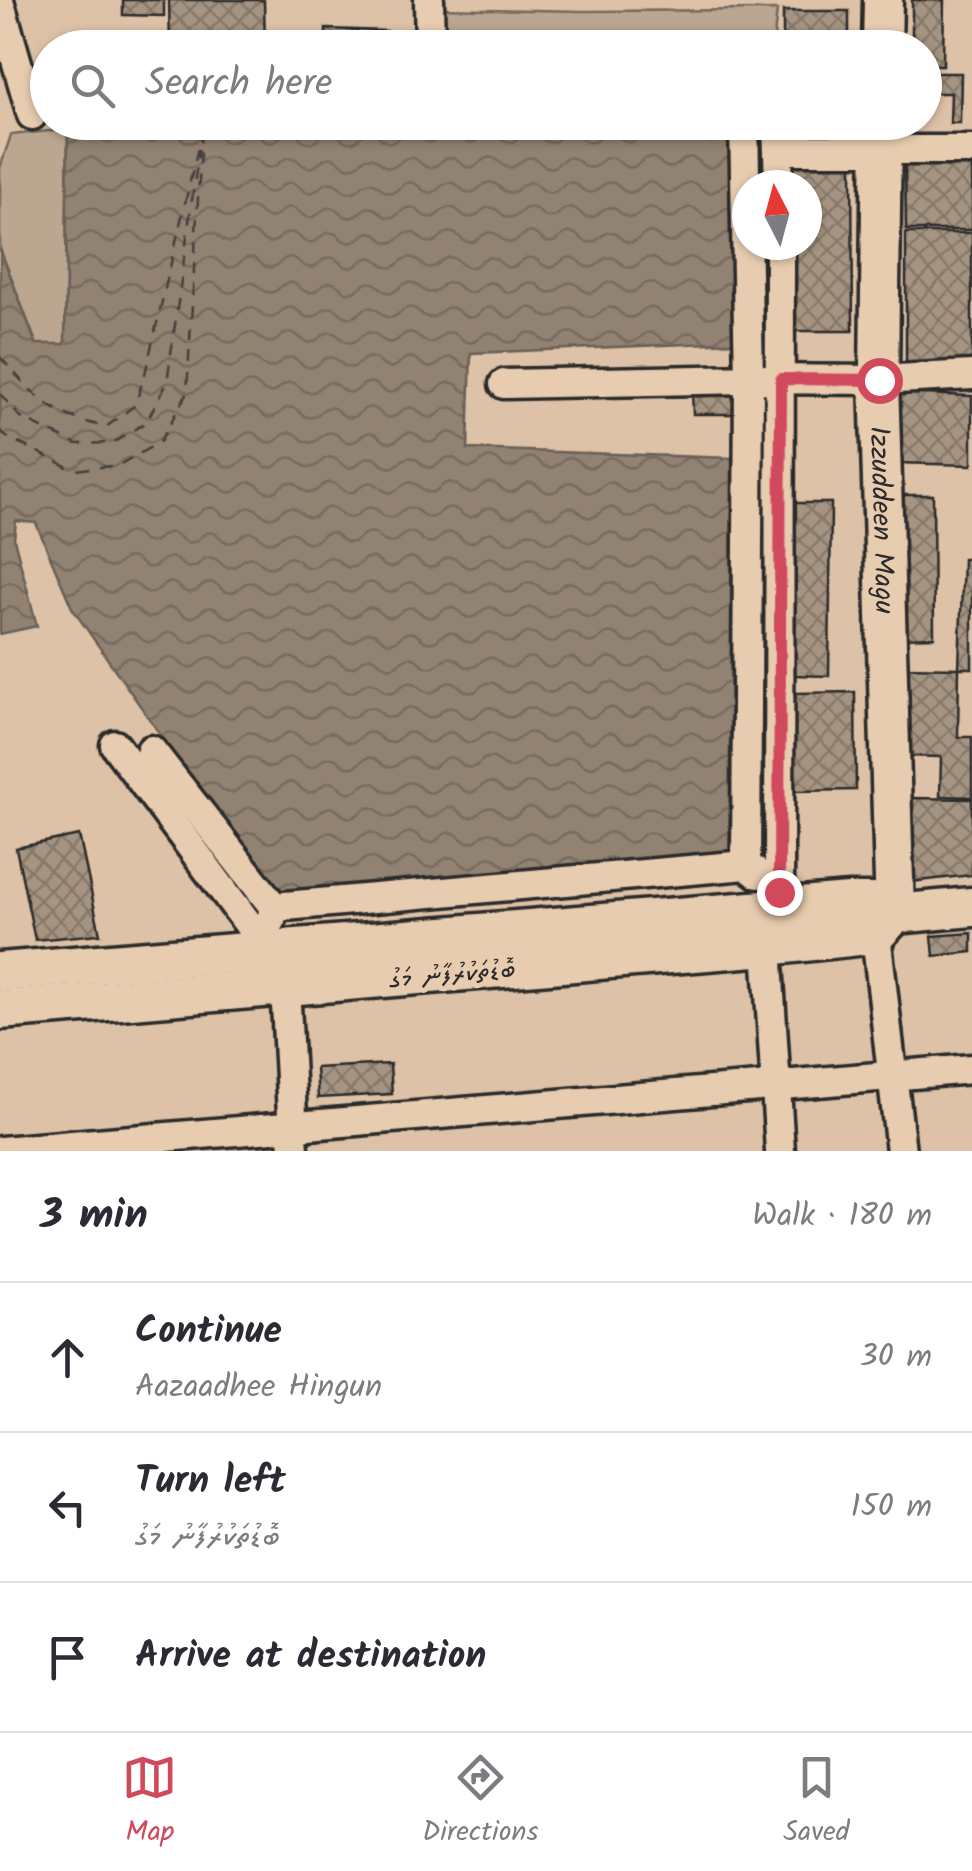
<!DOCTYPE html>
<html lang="en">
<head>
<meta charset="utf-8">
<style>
  :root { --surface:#fff; --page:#f2f2f3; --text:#2b2b33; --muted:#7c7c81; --line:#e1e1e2; --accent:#d1495b }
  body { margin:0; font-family:Kalam,"Noto Sans Thaana",sans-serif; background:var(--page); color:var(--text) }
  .compass { position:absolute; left:732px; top:170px; width:90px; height:90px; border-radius:50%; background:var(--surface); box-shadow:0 2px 8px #0004; rotate:354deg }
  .stop { position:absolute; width:30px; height:30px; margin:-22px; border:8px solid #d1495b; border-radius:50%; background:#fff }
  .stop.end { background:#d1495b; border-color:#fff; box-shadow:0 2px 10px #0008 }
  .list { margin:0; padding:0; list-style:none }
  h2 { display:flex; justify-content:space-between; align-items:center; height:130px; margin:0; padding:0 40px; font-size:42px }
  h2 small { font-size:32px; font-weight:400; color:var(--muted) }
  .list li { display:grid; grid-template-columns:65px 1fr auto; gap:30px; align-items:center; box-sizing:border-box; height:150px; padding:0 40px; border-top:2px solid var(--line) }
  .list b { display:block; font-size:38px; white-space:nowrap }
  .list p { margin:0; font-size:32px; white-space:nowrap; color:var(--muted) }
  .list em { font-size:32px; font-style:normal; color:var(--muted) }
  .icon { flex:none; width:55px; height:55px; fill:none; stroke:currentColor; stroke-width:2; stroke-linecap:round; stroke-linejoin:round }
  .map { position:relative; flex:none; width:972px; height:1151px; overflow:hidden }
  .search { position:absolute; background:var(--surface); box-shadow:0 2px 8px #0004; left:30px; right:30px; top:30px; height:110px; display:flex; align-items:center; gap:25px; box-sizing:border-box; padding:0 35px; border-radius:55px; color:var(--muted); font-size:38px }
  .sheet { height:580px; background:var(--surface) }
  nav { display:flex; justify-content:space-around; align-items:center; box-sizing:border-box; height:140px; border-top:2px solid var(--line); background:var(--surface); font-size:28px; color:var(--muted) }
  nav a { display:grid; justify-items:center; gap:5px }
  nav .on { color:var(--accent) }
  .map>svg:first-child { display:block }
  .park { fill:#bba690; stroke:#73685e; stroke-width:2.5 }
  .water { fill:url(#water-waves); stroke:#685f56; stroke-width:2.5 }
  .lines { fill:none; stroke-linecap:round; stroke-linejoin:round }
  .ferry { stroke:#44413d; stroke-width:2.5; stroke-dasharray:12 10; stroke-linecap:butt }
  .building { fill:url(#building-cross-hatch); stroke:#2b2b2b; stroke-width:2.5 }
  .minor-casing { stroke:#2b2b2b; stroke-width:35 }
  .major-casing { stroke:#2b2b2b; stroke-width:45 }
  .minor { stroke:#e8ccaf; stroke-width:28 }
  .major { stroke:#e8ccaf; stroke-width:38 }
  .route { stroke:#d1495b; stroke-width:12 }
  .labels { text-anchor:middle; stroke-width:10; stroke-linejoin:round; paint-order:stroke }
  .street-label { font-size:28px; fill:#2b2b2b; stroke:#e8ccaf }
</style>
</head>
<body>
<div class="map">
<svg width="972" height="1151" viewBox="0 0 972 1151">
  <defs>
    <pattern id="water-waves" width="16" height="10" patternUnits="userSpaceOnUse" patternTransform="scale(2.5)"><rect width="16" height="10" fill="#918272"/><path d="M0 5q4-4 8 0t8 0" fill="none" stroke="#776b5e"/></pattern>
    <pattern id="building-cross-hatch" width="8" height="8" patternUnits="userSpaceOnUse" patternTransform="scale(2.5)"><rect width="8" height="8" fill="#a59481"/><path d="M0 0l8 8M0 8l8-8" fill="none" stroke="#87796a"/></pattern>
  </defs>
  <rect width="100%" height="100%" fill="#ddc2a7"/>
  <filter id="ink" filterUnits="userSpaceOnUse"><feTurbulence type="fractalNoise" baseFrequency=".01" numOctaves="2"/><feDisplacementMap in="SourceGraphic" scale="20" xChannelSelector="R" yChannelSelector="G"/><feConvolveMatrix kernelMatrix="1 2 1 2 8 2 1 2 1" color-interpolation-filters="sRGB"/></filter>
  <g filter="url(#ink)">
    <g class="park">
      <polygon points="439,8 582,11 777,10 773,47 502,48 444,43"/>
      <polygon points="68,129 65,345 37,345 0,249 0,168 11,135"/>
    </g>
    <polygon class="water" points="731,125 734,342 471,353 468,449 732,458 729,857 272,895 72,608 36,523 16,521 14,539 37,626 0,634 0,249 36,344 65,344 68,129"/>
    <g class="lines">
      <g class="ferry">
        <path d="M0,357C37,398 50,415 106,427L135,405L145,374L200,139"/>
        <polyline points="0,394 21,418 76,444 113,443 146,422 167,383 199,149"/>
        <polyline points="0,430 5,436 74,470 119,465 160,442 187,393 202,128"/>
      </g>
    </g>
    <g class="building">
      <polygon points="123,0 164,0 164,16 123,15"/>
      <polygon points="169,0 264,0 265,48 170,48"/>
      <polygon points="912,0 944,0 943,65 924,65 924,48 912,48"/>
      <rect x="783" y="11" width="66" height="37"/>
      <polygon points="326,29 387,31 387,48 326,48"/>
      <polygon points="924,73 961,73 960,123 950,123 951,93 924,93"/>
      <polygon points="783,122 849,122 850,131 783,131"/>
      <polygon points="852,156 853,331 783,331 783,245 807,245 807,185 783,185 783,157"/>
      <polygon points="905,159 972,159 972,230 906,230"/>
      <rect x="906" y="233" width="66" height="136"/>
      <polygon points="736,389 736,414 693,414 692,390"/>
      <polygon points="897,393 972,396 972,465 894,463"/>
      <polygon points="897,495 933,495 934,637 901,638"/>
      <polygon points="795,503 831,503 829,676 793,675"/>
      <polygon points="963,559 972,559 972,668 959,668"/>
      <polygon points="903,667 959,668 958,737 972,737 972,797 940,796 941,757 905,756"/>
      <polygon points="855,692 856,790 795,791 794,693"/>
      <polygon points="909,798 972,799 972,875 910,882"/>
      <polygon points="79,835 100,934 35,940 16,848"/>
      <polygon points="972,933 972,952 934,956 932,936"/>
      <polygon points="390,1064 392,1094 318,1098 316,1068"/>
    </g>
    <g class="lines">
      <defs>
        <g id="minor">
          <polyline points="429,0 430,48"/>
          <polyline points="0,4 32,115"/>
          <polyline points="777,122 779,185"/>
          <polyline points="779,150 972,150"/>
          <polyline points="504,384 749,379 744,122"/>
          <polyline points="115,745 255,933 257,950"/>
          <polyline points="151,750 274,907 271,921"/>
          <polyline points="746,865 749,379 879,380 972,375"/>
          <polyline points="274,907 746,865 758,874"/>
          <polyline points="779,909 780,245"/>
          <polyline points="766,931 780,1151"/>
          <polyline points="876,934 901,1151"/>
          <polyline points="284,968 294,1151"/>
          <polyline points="1,1151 972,1069"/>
        </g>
        <g id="major">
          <polyline points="882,48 883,0"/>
          <path id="s1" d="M882,122L879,380L895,914"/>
          <polyline points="0,972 849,903 873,903 895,914 972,907"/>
          <polyline points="0,1010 767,946 876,934 895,914"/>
        </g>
      </defs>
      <use href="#minor" class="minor-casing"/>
      <use href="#major" class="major-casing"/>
      <use href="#minor" class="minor"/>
      <use href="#major" class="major"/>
    </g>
  </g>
  <g class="lines" filter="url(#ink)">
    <polyline class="route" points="779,892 781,379 879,380"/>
  </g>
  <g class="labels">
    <g class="street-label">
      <text dy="10" stroke="none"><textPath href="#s1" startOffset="398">Izzuddeen Magu</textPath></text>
      <text transform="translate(452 973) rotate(-5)" y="10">ބޮޑުތަކުރުފާނު މަގު</text>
    </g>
  </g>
</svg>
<svg class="compass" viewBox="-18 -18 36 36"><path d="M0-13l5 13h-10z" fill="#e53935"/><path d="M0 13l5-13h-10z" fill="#7c7c81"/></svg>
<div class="stop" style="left:879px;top:380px"></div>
<div class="stop end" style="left:779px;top:892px"></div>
<div class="search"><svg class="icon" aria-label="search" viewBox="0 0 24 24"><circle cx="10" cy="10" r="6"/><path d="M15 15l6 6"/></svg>Search here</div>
</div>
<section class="sheet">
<h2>3 min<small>Walk · 180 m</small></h2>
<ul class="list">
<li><svg class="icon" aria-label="ahead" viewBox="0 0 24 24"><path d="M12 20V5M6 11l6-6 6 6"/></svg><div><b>Continue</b><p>Aazaadhee Hingun</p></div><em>30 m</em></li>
<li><svg class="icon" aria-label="left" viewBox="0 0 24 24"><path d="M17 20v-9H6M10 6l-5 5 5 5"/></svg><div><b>Turn left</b><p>ބޮޑުތަކުރުފާނު މަގު</p></div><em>150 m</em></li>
<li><svg class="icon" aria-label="arrive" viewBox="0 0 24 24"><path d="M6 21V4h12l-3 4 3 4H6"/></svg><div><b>Arrive at destination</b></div></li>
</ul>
</section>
<nav>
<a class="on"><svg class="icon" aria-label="map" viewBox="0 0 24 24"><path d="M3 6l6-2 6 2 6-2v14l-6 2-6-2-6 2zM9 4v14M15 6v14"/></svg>Map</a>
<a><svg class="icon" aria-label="directions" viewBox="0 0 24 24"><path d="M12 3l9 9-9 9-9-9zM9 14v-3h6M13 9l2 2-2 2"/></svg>Directions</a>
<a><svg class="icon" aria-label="saved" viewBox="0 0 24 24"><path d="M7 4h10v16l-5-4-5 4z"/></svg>Saved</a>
</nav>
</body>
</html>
